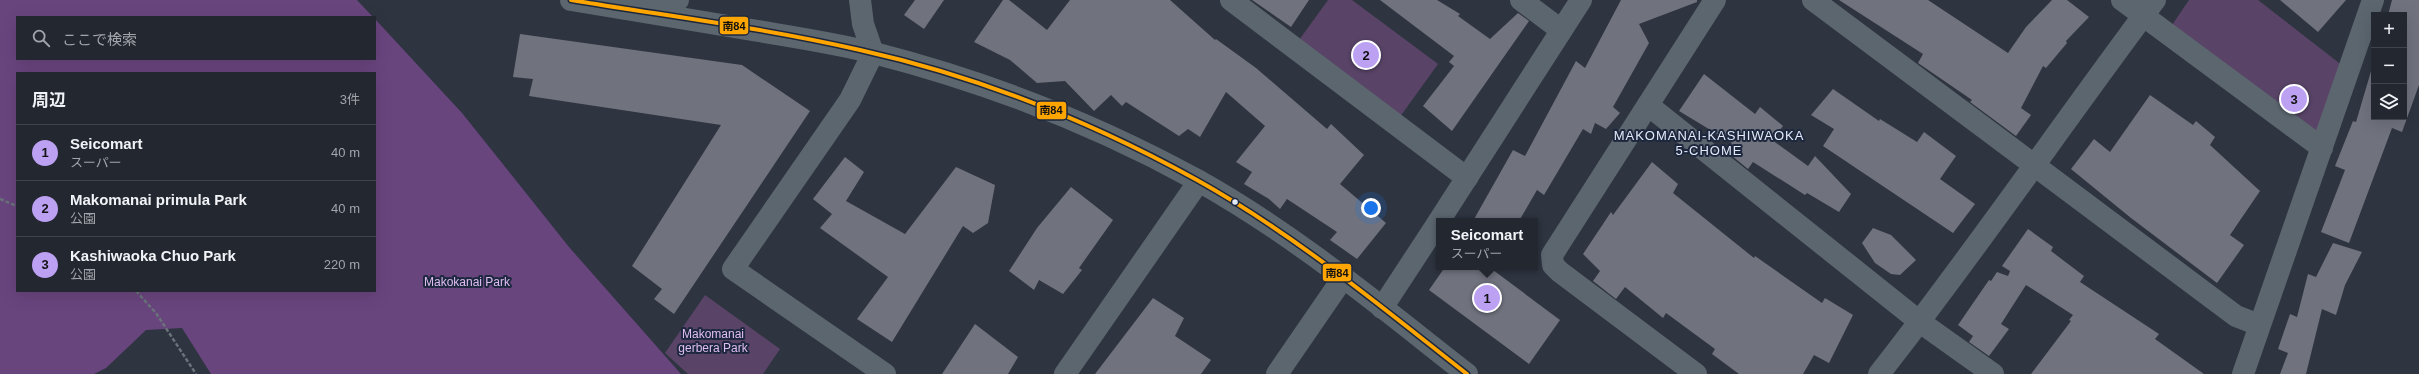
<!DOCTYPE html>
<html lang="ja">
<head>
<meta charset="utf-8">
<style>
  :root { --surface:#222730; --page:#2a2f38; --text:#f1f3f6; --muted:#a2a5ab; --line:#3f444c; --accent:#bca0f2 }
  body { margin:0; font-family:Helvetica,"Noto Sans JP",sans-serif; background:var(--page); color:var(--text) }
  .controls { position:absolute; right:12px; top:12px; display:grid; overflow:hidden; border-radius:0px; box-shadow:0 4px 16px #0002 }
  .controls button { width:36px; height:36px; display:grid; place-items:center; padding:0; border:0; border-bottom:1px solid var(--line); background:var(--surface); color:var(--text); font:20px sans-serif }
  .you { position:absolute; left:1371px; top:208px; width:14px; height:14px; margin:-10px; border:3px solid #fff; border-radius:50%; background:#1a73e8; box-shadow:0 0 0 6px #1a73e833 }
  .badge { display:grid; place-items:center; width:26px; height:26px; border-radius:50%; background:var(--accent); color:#111; font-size:13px; font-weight:700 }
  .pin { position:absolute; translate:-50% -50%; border:2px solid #fff; box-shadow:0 1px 4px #0006 }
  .popup { position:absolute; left:1436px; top:218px; width:102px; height:52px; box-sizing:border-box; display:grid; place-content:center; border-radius:0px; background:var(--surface); filter:drop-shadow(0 1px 3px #0005); font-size:13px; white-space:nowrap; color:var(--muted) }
  .popup b { font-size:15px; color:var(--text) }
  .popup::after { content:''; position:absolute; left:50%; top:100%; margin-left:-8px; border:8px solid transparent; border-top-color:var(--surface) }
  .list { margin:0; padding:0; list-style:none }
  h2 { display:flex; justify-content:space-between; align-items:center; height:52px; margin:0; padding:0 16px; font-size:17px }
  h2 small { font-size:13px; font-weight:400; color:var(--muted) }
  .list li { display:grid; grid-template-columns:26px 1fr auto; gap:12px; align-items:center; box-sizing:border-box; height:56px; padding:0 16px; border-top:1px solid var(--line) }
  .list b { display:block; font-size:15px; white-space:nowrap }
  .list p { margin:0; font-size:13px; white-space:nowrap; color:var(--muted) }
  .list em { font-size:13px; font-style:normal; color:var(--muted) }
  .icon { flex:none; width:22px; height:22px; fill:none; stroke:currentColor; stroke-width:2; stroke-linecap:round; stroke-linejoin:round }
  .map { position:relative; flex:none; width:2419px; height:374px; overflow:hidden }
  .search { position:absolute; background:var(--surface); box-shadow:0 4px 16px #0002; left:16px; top:16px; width:360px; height:44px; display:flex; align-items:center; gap:10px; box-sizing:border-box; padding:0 14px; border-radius:0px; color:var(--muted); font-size:15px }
  .panel { position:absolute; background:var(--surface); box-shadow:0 4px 16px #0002; left:16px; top:72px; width:360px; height:220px; border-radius:0px }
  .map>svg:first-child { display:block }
  .green { fill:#594468 }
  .forest { fill:#69457e; fill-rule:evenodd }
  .building { fill:#70727e }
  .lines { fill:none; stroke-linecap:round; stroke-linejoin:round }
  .path { stroke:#6a727a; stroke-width:2.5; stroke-dasharray:4 2; stroke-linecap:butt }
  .minor { stroke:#5c666f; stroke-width:22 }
  .tertiary { stroke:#5c666f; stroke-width:22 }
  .bus-1-casing { stroke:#1d283e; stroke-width:7 }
  .bus-1 { stroke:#ffa500; stroke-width:4 }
  .bus-dot { fill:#e3eaf9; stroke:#1d283e; stroke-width:1.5 }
  .labels { text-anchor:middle; stroke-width:4; stroke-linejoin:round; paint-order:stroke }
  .park-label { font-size:12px; fill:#dfbdf3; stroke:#1d283e }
  .neighbourhood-label { font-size:13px; letter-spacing:1px; fill:#e3eaf9; stroke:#1d283e }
  .line-badge { stroke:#1d283e; stroke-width:1.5 }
  .pale-badge-label { font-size:11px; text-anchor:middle; font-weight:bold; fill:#111 }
</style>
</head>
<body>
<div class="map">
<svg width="2419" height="374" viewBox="0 0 2419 374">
  <rect width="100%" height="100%" fill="#2e3440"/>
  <g class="green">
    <polygon points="1328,0 1352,0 1438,64 1397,121 1294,47"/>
    <polygon points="2189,0 2258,0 2343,66 2321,132 2307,139 2172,25"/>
    <polygon points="705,295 780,349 763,374 688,374 665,353"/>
  </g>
  <path class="forest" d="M0,0H357L373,17H17V59H375V19L462,113L569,247L681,374H211L182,328L146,330L106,368L94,374H0ZM17,73H375V291H17Z"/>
  <g class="building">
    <polygon points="915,0 944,0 924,29 904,15"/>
    <polygon points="1003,0 1009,0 1047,30 1070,0 1170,0 1215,40 1216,39 1256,68 1327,129 1331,124 1364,155 1340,184 1386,223 1357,259 1330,240 1337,232 1287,199 1280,209 1269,199 1244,184 1252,172 1236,162 1265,126 1226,92 1200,137 1188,129 1179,136 1126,102 1122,106 1111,95 1094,111 1065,81 1037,83 1010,60 974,42"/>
    <polygon points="1252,0 1309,0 1291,27"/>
    <polygon points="1380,0 1437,0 1460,14 1458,16 1490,39 1518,13 1529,21 1452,131 1423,106 1454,66 1449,62 1454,56"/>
    <polygon points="1621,0 1697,0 1697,2 1639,24 1649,43 1613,107 1620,113 1606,129 1595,123 1591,134 1583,129 1544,195 1537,190 1519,221 1473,221 1513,150 1525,156 1576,61 1585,68"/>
    <polygon points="1839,0 1928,0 2008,53 2026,27 2052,0 2067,0 2089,17 2066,41 2067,43 2046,68 2043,66 2021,108 2031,115 2016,136 1970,102 1972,100 1918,63 1923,54"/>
    <polygon points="2280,0 2346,0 2318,32"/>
    <polygon points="2392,0 2419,0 2419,85 2402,132 2392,128 2349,243 2321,232 2345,170 2335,166 2353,121 2356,122 2374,61 2374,117 2404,117 2404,15 2388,15"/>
    <polygon points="520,34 742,65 810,111 674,314 654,299 662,289 632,266 721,125 529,96 533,79 513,77"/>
    <polygon points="1704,74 1755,114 1760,107 1783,126 1772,140 1808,166 1815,156 1851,194 1839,212 1807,193 1805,195 1753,162 1748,169 1726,151 1732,143 1679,111"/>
    <polygon points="1833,89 1879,121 1880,119 1917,142 1924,132 1956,156 1940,179 1975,204 1953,233 1823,146 1834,129 1811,115"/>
    <polygon points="2150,95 2193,125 2196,121 2215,137 2210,145 2260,191 2230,235 2244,245 2217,283 2131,218 2071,169 2094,139 2110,152"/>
    <polygon points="845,157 864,172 846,201 905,234 956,167 995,185 988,223 973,233 963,226 892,342 857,319 888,277 820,228 832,214 813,199"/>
    <polygon points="1652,162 1678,184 1673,193 1754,258 1755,256 1822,303 1825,298 1853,315 1829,363 1814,355 1803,374 1739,374 1712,354 1715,349 1666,313 1663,318 1625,287 1616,299 1593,281 1600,271 1583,254 1611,212 1613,215"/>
    <polygon points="1071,187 1113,220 1079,268 1082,270 1063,294 1039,280 1034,290 1009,271 1037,228"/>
    <polygon points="1873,228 1891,235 1916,260 1900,275 1891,274 1875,263 1862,243"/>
    <polygon points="2028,229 2053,247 2051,251 2084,276 2080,282 2159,334 2155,339 2204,374 2031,374 2071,321 2069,320 2073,315 2026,285 2001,324 2009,329 1989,356 1969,342 1973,336 1958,325 1989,280 1991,281 1997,272 2008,276 2010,271 2002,266"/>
    <polygon points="2333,243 2362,252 2345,285 2336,315 2322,309 2306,374 2280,374 2288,353 2278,349 2290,314 2297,317 2308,274 2316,277"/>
    <polygon points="1445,267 1489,267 1560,320 1529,364 1429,290"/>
    <polygon points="1153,298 1184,318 1175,336 1211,360 1201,374 1095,374"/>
    <polygon points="975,324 1018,357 1008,374 942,374"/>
  </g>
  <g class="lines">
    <g class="path">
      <polyline points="0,199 17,206"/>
      <polyline points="136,291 156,313 196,374"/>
    </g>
    <g class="minor">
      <polyline points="860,0 863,24 873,53 850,100 733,269 885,374"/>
      <polyline points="1231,0 1467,178"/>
      <polyline points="1521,0 1561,30"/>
      <polyline points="1813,0 2236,316 2259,325"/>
      <polyline points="2122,0 2322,148"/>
      <polyline points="640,11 678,0"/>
      <polyline points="1648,105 1920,322 1993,374"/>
      <polyline points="1439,221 1581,0"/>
      <polyline points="1382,308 1439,221"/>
      <polyline points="1065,374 1199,181"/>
      <polyline points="1277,374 1343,278"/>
      <polyline points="1696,374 1560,272 1553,265 1552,255 1715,0"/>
      <path d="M1879,374C1975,252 2062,124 2155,0"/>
      <polyline points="2243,374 2373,0"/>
    </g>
    <path class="tertiary" d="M571,0C632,10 692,20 752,30C793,37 834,43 874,53C987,82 1095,124 1197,180C1294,234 1380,306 1467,374"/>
    <defs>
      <path id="bus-1" d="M571,0C667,16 765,28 860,50C977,76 1092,122 1197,180C1294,234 1380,306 1467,374"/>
    </defs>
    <use href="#bus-1" class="bus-1-casing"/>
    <use href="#bus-1" class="bus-1"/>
  </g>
  <circle class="bus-dot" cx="1235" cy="202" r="3.5"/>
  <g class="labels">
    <g class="park-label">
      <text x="467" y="286">Makokanai Park</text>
      <text x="713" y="338">Makomanai<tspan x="713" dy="14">gerbera Park</tspan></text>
    </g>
    <g class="neighbourhood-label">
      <text x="1709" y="140">MAKOMANAI-KASHIWAOKA<tspan x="1709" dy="15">5-CHOME</tspan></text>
    </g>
  </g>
  <g class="line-badge">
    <rect x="719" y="16" width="30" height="19" rx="4" fill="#ffa500"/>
    <rect x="1036" y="101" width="31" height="19" rx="4" fill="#ffa500"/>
    <rect x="1322" y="263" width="30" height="19" rx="4" fill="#ffa500"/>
  </g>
  <g class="pale-badge-label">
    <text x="734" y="30">南84</text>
    <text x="1051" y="114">南84</text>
    <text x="1337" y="277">南84</text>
  </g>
</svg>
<div class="controls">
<button>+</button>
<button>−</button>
<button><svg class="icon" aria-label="layers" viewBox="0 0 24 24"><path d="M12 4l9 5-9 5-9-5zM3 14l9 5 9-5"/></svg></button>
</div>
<div class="you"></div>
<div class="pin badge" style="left:1487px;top:298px">1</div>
<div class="popup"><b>Seicomart</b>スーパー</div>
<div class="pin badge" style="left:1366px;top:55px">2</div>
<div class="pin badge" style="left:2294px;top:99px">3</div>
<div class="search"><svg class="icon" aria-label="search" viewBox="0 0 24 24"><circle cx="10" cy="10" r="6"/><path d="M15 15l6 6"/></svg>ここで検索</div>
<section class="panel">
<h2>周辺<small>3件</small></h2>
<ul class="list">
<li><span class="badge">1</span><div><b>Seicomart</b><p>スーパー</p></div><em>40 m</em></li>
<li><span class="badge">2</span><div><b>Makomanai primula Park</b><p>公園</p></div><em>40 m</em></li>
<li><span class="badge">3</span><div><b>Kashiwaoka Chuo Park</b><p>公園</p></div><em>220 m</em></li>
</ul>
</section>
</div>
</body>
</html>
